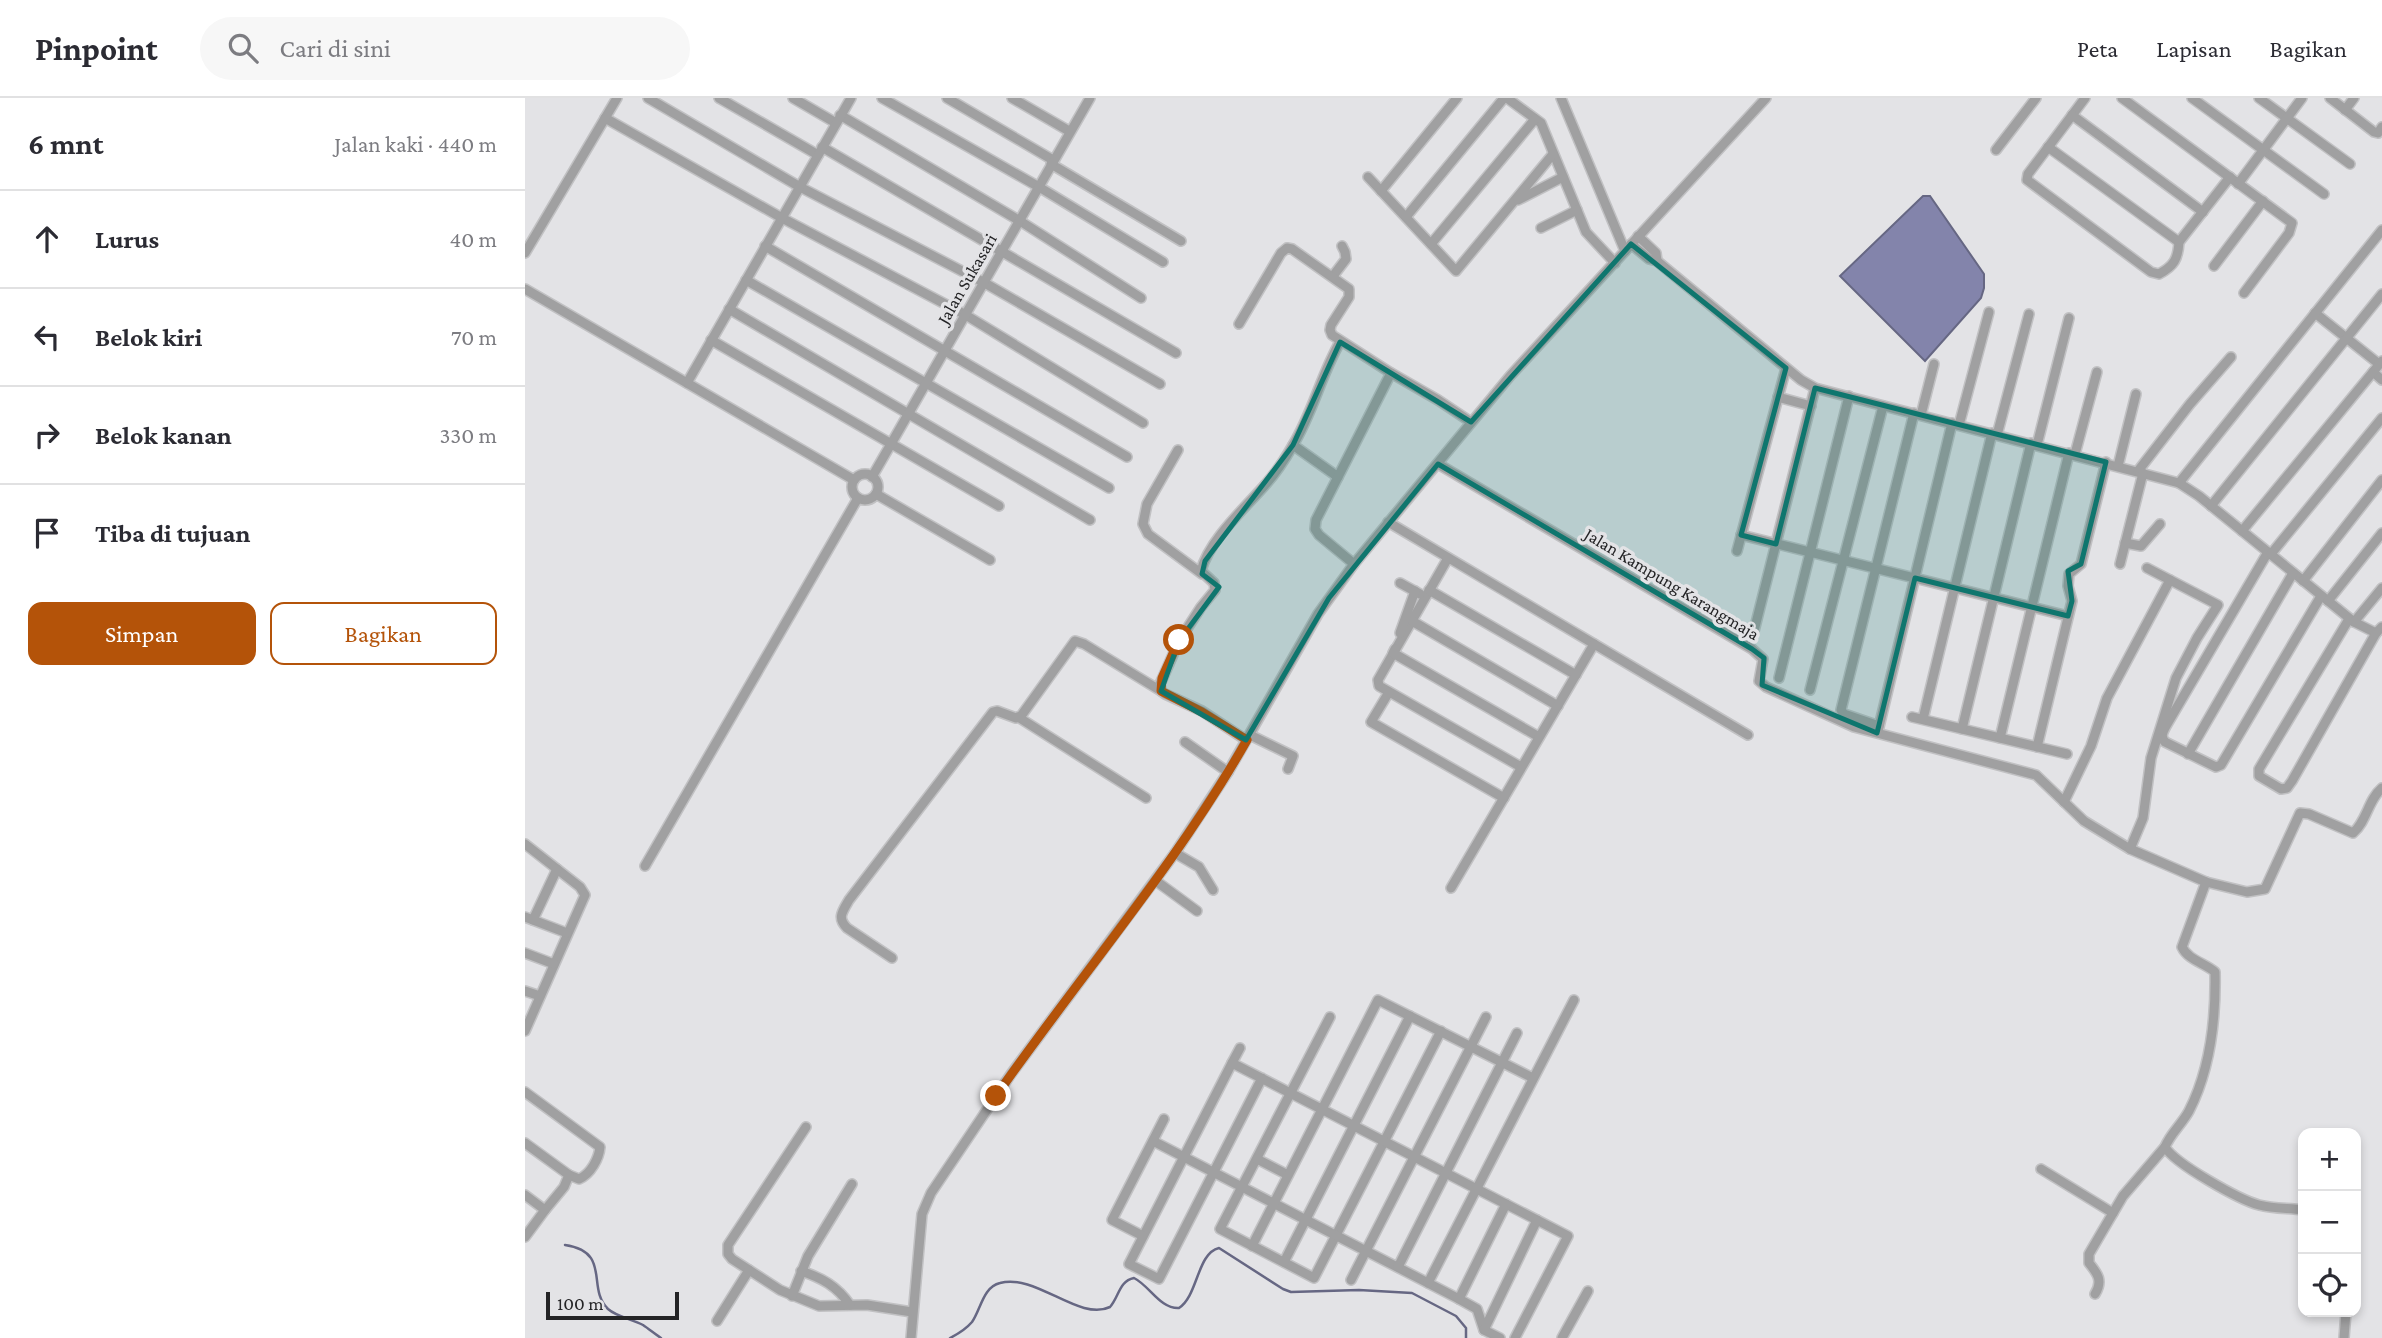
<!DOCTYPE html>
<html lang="id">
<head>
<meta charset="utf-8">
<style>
  :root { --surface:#fff; --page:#f7f7f7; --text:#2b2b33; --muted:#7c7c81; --line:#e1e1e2; --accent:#b45309 }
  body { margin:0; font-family:"Crimson Pro",serif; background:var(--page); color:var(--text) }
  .controls { position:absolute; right:21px; bottom:21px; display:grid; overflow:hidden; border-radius:14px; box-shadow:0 4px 10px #0003 }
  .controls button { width:63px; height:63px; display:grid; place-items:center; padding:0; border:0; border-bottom:2px solid var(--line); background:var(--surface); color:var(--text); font:35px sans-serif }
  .scale { position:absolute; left:21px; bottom:18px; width:133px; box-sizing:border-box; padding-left:7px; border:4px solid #242426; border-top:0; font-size:19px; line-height:24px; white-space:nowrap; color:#242426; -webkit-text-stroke:5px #e3e3e6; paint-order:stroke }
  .stop { position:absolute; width:21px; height:21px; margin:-16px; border:5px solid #b45309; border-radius:50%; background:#fff }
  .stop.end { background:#b45309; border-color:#fff; box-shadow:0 2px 7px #0008 }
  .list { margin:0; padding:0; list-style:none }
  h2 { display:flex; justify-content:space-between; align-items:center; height:91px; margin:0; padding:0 28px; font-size:30px }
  h2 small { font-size:23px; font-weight:400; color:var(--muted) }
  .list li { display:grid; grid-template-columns:46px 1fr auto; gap:21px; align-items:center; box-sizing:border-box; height:98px; padding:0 28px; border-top:2px solid var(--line) }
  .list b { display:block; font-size:26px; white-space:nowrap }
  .list em { font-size:23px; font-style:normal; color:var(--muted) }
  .actions { display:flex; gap:14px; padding:21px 28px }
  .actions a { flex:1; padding:16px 0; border:2px solid var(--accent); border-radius:14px; text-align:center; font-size:24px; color:var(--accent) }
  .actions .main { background:var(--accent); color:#fff }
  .icon { flex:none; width:38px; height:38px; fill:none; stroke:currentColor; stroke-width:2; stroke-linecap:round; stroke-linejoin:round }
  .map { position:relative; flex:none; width:1857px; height:1240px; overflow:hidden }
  header { display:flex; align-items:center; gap:42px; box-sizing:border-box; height:98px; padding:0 35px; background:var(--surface); border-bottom:2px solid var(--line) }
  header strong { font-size:33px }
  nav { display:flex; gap:38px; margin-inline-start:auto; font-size:24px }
  .search { width:490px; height:63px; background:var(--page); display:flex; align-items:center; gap:18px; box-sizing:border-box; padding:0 24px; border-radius:38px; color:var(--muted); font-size:26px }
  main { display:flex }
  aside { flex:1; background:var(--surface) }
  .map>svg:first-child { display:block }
  .water { fill:#8384ab; stroke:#666783; stroke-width:2 }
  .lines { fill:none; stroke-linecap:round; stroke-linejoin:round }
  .stream { stroke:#666783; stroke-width:2.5 }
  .minor-casing { stroke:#c1c1c3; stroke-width:12 }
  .minor { stroke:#a0a0a1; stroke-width:9 }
  .route { stroke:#b45309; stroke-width:9 }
  .marked { fill:#0f766e; fill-opacity:0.2; stroke:#0f766e; stroke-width:5; stroke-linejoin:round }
  .labels { text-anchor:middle; stroke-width:7; stroke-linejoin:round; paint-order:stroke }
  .street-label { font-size:18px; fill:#242426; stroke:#e3e3e6 }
</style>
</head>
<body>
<header>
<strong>Pinpoint</strong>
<div class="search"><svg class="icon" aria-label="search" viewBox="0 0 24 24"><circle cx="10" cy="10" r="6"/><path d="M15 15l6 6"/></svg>Cari di sini</div>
<nav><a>Peta</a><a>Lapisan</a><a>Bagikan</a></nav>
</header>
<main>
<aside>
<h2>6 mnt<small>Jalan kaki · 440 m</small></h2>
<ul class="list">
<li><svg class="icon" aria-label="ahead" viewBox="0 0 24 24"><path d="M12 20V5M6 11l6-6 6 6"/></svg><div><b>Lurus</b></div><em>40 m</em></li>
<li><svg class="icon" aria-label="left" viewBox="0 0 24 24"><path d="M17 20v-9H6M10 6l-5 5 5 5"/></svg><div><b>Belok kiri</b></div><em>70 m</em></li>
<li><svg class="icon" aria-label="right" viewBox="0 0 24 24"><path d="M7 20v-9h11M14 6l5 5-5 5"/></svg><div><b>Belok kanan</b></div><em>330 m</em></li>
<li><svg class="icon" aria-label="arrive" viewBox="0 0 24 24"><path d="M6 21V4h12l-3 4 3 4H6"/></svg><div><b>Tiba di tujuan</b></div></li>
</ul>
<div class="actions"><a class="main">Simpan</a><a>Bagikan</a></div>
</aside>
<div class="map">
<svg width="1857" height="1240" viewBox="0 0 1857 1240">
  <rect width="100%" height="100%" fill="#e3e3e6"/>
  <polygon class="water" points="1398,98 1405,98 1459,176 1459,190 1456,200 1400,263 1315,178"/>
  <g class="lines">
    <g class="stream">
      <path d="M40,1147C87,1154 61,1190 83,1211C92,1219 107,1221 118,1227C124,1231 130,1236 136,1240"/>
      <path d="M425,1240C433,1236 441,1231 447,1224C456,1211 458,1189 475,1185C511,1175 554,1224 585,1209C594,1199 594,1183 609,1180C625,1188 635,1211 654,1210C673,1198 672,1155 694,1150L758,1191L766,1194L834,1192L887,1195L931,1218L941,1230V1240"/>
    </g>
    <defs>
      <g id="minor">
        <polyline points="123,0 275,89 458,184 635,286"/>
        <polyline points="194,0 293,57"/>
        <polyline points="268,0 311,25"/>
        <polyline points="357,0 514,89 638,164"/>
        <polyline points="422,0 528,62"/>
        <polyline points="487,0 544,33"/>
        <polyline points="982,0 1016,25 1061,134 1090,165"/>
        <polyline points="1036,0 1100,153"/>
        <path d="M1560,0L1503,76L1502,82L1626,174L1634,176C1649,168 1653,161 1654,144L1705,79"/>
        <polyline points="1597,0 1767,125 1764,135 1719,195"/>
        <polyline points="1667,0 1799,96"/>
        <polyline points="1734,0 1825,66"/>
        <polyline points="1805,0 1849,34 1853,35 1857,29"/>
        <polyline points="1820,12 1829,0"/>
        <polyline points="315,17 495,123 616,200"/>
        <polyline points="1547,17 1678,114"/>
        <polyline points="80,20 257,120 439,216 618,325"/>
        <polyline points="297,49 651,255"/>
        <polyline points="1523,49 1654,144"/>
        <polyline points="1471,52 1511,0"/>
        <polyline points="526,66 656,143"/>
        <polyline points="843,79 931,173 1028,56"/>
        <polyline points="1713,86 1777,0"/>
        <polyline points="856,93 932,0"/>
        <polyline points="993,102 1038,79"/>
        <polyline points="881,119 979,0"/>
        <polyline points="1016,130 1052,112"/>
        <polyline points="1113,138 1131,155 1132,163"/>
        <polyline points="906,146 1010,21"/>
        <polyline points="1106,146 1124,161 1132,163 1276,282 1290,290 1654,385 1674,398 1829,524 1851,535 1857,529"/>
        <polyline points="240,148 602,359"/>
        <polyline points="0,155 92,0"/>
        <polyline points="1689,168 1738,103"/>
        <polyline points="808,178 821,161 820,154 817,148"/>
        <polyline points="221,182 584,390"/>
        <polyline points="0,191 329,382"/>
        <polyline points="204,211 565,422"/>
        <polyline points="1790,215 1854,266"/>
        <polyline points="714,226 756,155 762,150 767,151 824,191 824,199 806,227 805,232 807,237 866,275 913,302 946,324"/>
        <polyline points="186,242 474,408"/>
        <polyline points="1848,274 1857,282"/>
        <polyline points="162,285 326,0"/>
        <polyline points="1253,299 1286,308"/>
        <polyline points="1396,317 1409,266"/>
        <polyline points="1434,327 1464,214"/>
        <polyline points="1472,337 1504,216"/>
        <polyline points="768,347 813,379"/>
        <polyline points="1512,347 1544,220"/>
        <polyline points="653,352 622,406 618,426 623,436 677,476"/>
        <polyline points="1550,356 1572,274"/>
        <path d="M913,366L1227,551L1238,561L1234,583L1241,589L1329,629L1511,677L1559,723L1605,751L1681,784L1722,794L1740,791L1775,715L1784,716L1828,735C1842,723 1843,702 1857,690"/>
        <polyline points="1593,368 1611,296"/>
        <polyline points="1613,373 1665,306 1706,259"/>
        <circle cx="340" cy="389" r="13"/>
        <polyline points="347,379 565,0"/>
        <polyline points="1654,385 1857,132"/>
        <polyline points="351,396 465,462"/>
        <polyline points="1686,408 1857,196"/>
        <polyline points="863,424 1223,637"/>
        <polyline points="1717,433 1857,263"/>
        <polyline points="1216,437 1543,518"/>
        <polyline points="1600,445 1616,448 1635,426"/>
        <polyline points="1212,453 1261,270"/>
        <path d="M1743,454L1641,628C1638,634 1635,638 1640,644L1691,669L1696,667L1796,498"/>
        <polyline points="1746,456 1857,320"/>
        <polyline points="923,460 853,582 854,588 996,669"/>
        <polyline points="829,466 794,437 790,431 791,422 866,275"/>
        <polyline points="1595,466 1618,375"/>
        <polyline points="1778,483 1857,382"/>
        <polyline points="875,485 895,496"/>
        <polyline points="904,492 1051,577"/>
        <polyline points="1803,503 1857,435"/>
        <polyline points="1824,521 1734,671 1734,678 1756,691 1762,690 1767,683 1851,535"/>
        <polyline points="887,523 1033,608"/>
        <polyline points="1829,524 1857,490"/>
        <polyline points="875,535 890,493"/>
        <polyline points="1228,537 1290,290"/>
        <polyline points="870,551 868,555 1014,639"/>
        <polyline points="1254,580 1324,298"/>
        <polyline points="1285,592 1358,308"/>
        <polyline points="864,594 846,624 979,700"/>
        <polyline points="493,619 621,700"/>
        <polyline points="1387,619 1542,656"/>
        <polyline points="1398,621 1467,335"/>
        <polyline points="1354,628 1319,616 1316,612 1389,315"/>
        <polyline points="1437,631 1506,345"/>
        <polyline points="1353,633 1427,325"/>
        <polyline points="725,637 768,658 763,671"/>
        <polyline points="1475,640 1544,355"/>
        <path d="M721,642L677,613L640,596L636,593L635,586L654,543L676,509L690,492L689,485L676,473C684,442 719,411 740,387C751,375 760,361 768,347C788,314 796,277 815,244"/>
        <polyline points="660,644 703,674"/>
        <polyline points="1512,649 1547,503 1543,488 1544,476 1556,466 1581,364"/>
        <polyline points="1663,656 1768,475"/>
        <polyline points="1539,704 1566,648 1582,600 1645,482"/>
        <polyline points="0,746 55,789 60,797 0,933"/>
        <polyline points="1605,751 1618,720 1626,660 1651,580 1672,540 1693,507 1622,470"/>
        <polyline points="650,755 674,769 688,792"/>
        <polyline points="120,768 333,400"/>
        <polyline points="631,783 672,813"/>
        <path d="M1681,784L1657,849C1663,862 1680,865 1690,874C1691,922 1686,970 1664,1013C1657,1026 1645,1036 1640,1049C1650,1066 1715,1102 1734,1107C1749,1111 1763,1110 1778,1112"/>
        <polyline points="926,790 1069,546"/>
        <polyline points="0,819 42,835"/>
        <polyline points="8,822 32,771"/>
        <polyline points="0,855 29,866"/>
        <path d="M367,860L322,830C312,820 317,814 324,802L468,614L472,613L491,620L496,618L550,543L559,546L636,593"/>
        <polyline points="0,893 15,898"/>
        <polyline points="805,919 695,1131 789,1180 916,933"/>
        <polyline points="707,965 715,950"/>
        <polyline points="737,980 634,1181 604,1166 707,965 1043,1138 990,1240"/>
        <path d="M0,994L75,1049C74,1060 66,1076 54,1081L44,1077"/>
        <polyline points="281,1029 203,1147 203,1156 207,1161 255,1192 294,1208 342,1207 387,1214"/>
        <polyline points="628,1043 934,1201 952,1211 959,1232 975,1240"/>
        <polyline points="0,1045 44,1077 39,1089 20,1112"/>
        <polyline points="732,1061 763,1077"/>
        <polyline points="1516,1071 1588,1115"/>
        <polyline points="0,1097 20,1112 0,1139"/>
        <polyline points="618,1138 587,1122 639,1021"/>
        <polyline points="727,1148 853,902 1008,980"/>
        <polyline points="759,1164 885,918"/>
        <polyline points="873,1169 992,935"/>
        <path d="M276,1173C297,1180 312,1188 325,1207"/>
        <polyline points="826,1182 961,919"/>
        <polyline points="903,1185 1049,902"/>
        <path d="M1570,1196C1578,1183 1573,1176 1564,1165V1156L1598,1098L1640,1049"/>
        <polyline points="267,1198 283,1158 327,1086"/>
        <polyline points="934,1201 981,1106"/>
        <polyline points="192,1223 224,1172"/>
        <polyline points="959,1232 1012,1122"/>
        <polyline points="386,1240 397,1116 406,1095 486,976 650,755 703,674 793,516 829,466 985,278 1241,0"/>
        <polyline points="1037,1240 1063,1193"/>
        <polyline points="1819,1240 1821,1214"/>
      </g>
    </defs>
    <use href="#minor" class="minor-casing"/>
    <use href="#minor" class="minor"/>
  </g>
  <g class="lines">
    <path class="route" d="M471,998C554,879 650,769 722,642L677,614L636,593L637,580L654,542"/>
  </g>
  <path class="marked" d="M1106,146L1261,270L1216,437L1251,446L1290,290L1581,364L1556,466L1543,473L1547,503L1543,518L1390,480L1352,635L1237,587L1239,560L1227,551L913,366L804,500L721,642L636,593L654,543L694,489L677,476L680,463L768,347L815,244L946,324Z"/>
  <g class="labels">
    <g class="street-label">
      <text transform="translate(442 181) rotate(-60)" y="6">Jalan Sukasari</text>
      <text transform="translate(1147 486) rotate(31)" y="6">Jalan Kampung Karangmaja</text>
    </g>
  </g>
</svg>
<div class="controls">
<button>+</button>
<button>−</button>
<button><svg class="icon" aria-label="locate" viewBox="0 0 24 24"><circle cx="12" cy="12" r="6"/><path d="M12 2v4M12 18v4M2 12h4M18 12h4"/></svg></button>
</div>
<div class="scale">100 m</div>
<div class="stop" style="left:654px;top:542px"></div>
<div class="stop end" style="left:471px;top:998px"></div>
</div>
</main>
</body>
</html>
